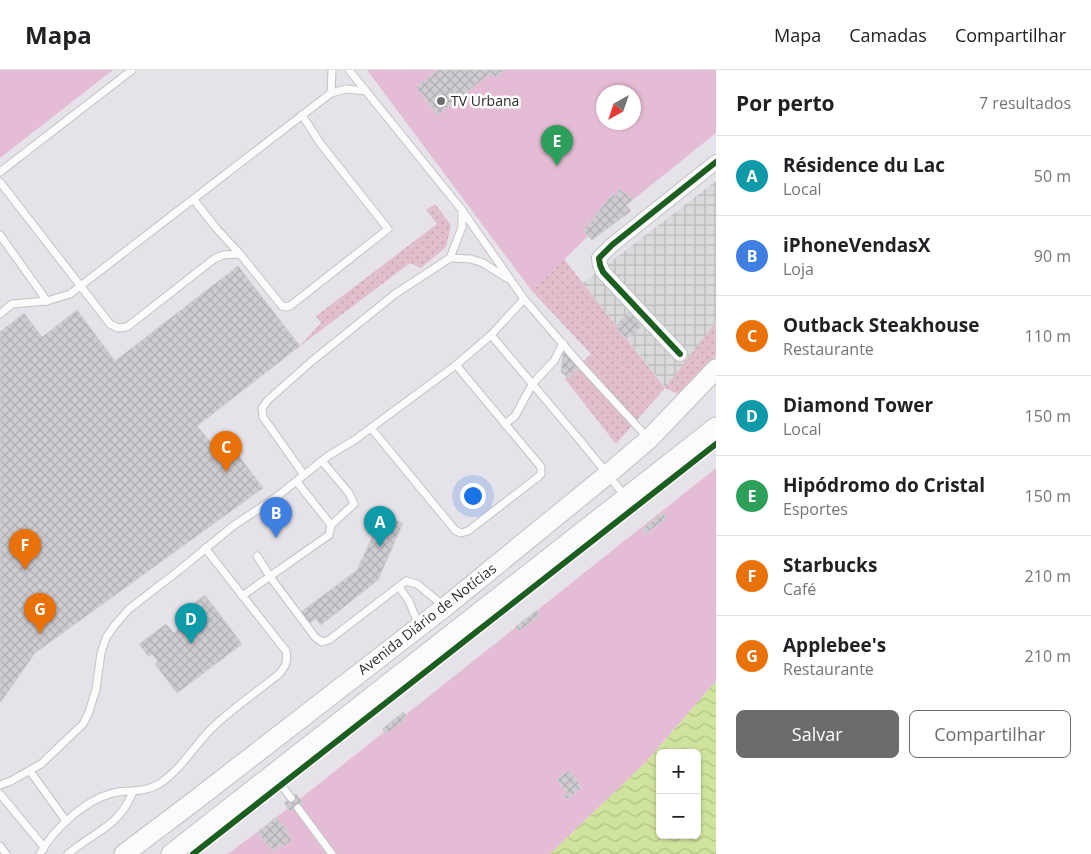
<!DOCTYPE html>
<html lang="pt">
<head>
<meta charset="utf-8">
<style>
  :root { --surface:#fff; --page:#f2f2f2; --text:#202124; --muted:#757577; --line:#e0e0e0; --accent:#6c6b6e }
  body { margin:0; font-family:"Open Sans",sans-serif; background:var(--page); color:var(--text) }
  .controls { position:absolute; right:15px; bottom:15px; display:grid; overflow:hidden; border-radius:8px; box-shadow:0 1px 4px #0004 }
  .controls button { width:45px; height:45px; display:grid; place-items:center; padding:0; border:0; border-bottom:1px solid var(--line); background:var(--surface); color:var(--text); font:25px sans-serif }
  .compass { position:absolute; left:596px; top:15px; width:45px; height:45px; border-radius:50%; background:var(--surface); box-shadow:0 1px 4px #0004; rotate:220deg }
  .you { position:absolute; left:472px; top:425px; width:18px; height:18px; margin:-12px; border:4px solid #fff; border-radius:50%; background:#1a73e8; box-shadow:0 0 0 8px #1a73e833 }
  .badge { display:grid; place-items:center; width:32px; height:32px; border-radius:50%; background:var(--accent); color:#fff; font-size:16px; font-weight:700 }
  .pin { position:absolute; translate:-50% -41px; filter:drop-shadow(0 1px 2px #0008) }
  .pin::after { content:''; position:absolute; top:26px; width:18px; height:15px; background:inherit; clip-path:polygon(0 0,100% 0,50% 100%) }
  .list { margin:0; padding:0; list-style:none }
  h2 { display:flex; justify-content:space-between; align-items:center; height:65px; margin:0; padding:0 20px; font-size:21px }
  h2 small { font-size:16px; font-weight:400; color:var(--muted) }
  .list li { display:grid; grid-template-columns:32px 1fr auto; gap:15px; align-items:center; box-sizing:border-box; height:80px; padding:0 20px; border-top:1px solid var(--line) }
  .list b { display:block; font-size:19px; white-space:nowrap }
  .list p { margin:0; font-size:16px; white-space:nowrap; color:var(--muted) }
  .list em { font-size:16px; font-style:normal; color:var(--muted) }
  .actions { display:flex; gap:10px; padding:15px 20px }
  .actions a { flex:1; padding:11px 0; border:1px solid var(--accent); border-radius:8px; text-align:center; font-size:18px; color:var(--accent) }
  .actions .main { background:var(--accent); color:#fff }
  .map { position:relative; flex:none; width:716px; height:784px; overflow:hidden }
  header { display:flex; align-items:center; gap:30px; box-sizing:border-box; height:70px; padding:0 25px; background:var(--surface); border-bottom:1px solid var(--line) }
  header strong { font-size:24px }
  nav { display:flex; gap:28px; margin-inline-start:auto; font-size:18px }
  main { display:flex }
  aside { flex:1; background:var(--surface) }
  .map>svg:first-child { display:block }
  .industrial { fill:url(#industrial-grid) }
  .grass { fill:url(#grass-dots) }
  .pitch { fill:#e5bcd5; fill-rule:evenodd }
  .water { fill:url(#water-waves); fill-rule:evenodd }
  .building { fill:url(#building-cross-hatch); stroke:#d2ced4 }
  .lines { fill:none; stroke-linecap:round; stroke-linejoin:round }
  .service-casing { stroke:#c2c2c3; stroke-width:9 }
  .minor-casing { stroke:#c2c2c3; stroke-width:16 }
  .secondary-casing { stroke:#c2c2c3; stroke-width:21 }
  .service { stroke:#fbfbfc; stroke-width:7 }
  .minor { stroke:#fbfbfc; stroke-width:14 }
  .secondary { stroke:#fbfbfc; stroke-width:19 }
  .cycleway-casing { stroke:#fff; stroke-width:9 }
  .cycleway { stroke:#1b5e20; stroke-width:6 }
  .poi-dot { fill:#6c6b6e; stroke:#fff; stroke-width:2 }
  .labels { text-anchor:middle; stroke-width:5; stroke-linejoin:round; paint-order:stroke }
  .poi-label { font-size:14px; fill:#2b2b2b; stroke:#fff; text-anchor:start }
  .street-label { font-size:14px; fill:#2b2b2b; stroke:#fff }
</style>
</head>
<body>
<header>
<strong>Mapa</strong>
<nav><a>Mapa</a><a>Camadas</a><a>Compartilhar</a></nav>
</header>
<main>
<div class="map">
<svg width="716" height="784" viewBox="0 0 716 784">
  <defs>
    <pattern id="industrial-grid" width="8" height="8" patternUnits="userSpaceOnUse" patternTransform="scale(1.25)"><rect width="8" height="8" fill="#d7d9da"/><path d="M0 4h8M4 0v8" fill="none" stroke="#b9babb"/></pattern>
    <pattern id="grass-dots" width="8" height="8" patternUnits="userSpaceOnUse" patternTransform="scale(1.25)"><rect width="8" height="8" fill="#e1becc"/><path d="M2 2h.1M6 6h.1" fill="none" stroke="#c1a3af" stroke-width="1.8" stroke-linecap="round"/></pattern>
    <pattern id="water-waves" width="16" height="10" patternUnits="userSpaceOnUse" patternTransform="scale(1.25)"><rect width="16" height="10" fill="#d0e39d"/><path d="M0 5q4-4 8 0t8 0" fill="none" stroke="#b3c387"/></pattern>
    <pattern id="building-cross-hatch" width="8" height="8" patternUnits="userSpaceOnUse" patternTransform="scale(1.25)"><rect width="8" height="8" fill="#cfccd1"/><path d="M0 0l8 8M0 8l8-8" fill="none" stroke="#b2afb4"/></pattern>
  </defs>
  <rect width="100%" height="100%" fill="#e6e2e9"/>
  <polygon class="industrial" points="716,111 716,252 666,318 583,213"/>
  <g class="grass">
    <polygon points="435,134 451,155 446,177 421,198 410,193 300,276 321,253 316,246 437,154 426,140"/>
    <polygon points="564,189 665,318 716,252 716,286 683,326 665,318 616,374 565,309 591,284 532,221"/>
  </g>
  <g class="pitch">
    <polygon points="0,0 113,0 0,88"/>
    <path d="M367,0H716V63L588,166L532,221ZM604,22H634V52H604Z"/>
    <polygon points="716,398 716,611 646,692 550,784 228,784 291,736"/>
  </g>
  <path class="water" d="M716,611V784H550L646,692ZM660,683H697V765H660Z"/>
  <g class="building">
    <polygon points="438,0 504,0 497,7 490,4 438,45 416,17"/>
    <polygon points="620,119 633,129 626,135 631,141 592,170 583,161 612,124 615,126"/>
    <polygon points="238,196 300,276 197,356 216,378 227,370 263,418 35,583 0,633 0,262 24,243 42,267 77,240 115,291"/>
    <polygon points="630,242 642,256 626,269 617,258 621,255 619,252"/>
    <polygon points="564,275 580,296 568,308 561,302"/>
    <polygon points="663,443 667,448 645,464 642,459"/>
    <polygon points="382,445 403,453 378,510 321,555 316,549 310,553 301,542 357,500"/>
    <polygon points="205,525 242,574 177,623 155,594 158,592 152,584 148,586 139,574 166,554 174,563 185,555 178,545"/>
    <polygon points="537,540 540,545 519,561 515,557"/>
    <polygon points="403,642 407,647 386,664 382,659"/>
    <polygon points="569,700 582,718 567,729 564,726 567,723 557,709"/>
    <polygon points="296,724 303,733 291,742 284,733"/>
    <polygon points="276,747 288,761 286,762 292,770 282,777 280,775 273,781 257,763"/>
  </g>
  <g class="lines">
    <defs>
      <g id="service">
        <polyline points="349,0 462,140 524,229 580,294 648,368"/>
        <polyline points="331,23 332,0"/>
        <polyline points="0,102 132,0"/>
        <polyline points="0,112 110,254 118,258 127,257 214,189 223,185 240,184 282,236 286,237 290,236 388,159 320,73 302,45"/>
        <polyline points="194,130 216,158 240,184"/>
        <polyline points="0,165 47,231"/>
        <polyline points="450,188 471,189 483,193 507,208"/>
        <polyline points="0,244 12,234 47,231 70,224 331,23 346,19 366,21"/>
        <polyline points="491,265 583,374 625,426"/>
        <polyline points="505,354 515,346 533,313 554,291 563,273"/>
        <polyline points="371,358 455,460 461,463 468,461 538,407 541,404 541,397 456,295"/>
        <polyline points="304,405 263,347 262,338 268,330 312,291 395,224 450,188 462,157 462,140"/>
        <polyline points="297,412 331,455"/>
        <polyline points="257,486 271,508 315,567 322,572 329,570 406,511 417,514 445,537"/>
        <polyline points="399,517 409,531 419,556"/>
        <polyline points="242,526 329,465 331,455 354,434 349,423 322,391"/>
        <polyline points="30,701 66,751"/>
        <polyline points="273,704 291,728"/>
        <polyline points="0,715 11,711 41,694 83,654 89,642 96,619 101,583 106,568 114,556 129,539 182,498 233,456 275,428 328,386 356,369 456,295 491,265 524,229"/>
        <polyline points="0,724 44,777 43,780"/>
        <polyline points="298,738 332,784"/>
        <polyline points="0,776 6,784"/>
        <path d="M40,784C54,758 88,727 118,722C133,720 146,722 159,714C181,700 193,677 211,659C230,640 258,621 279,604C286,596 288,591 286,581L205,478"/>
        <path d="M68,784C96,760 117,759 133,722"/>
      </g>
      <polyline id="minor" points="680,284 603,202 600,195 599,188 612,175 716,92"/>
      <g id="secondary">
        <polyline points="124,784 193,732 445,537 608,404 649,369 716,299"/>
        <polyline points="171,784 716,357"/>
      </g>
    </defs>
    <use href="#service" class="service-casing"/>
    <use href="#minor" class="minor-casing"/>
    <use href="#secondary" class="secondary-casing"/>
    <use href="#service" class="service"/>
    <use href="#minor" class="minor"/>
    <use href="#secondary" class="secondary"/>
    <defs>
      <g id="cycleway">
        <polyline points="680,284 603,202 600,195 599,188 612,175 716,92"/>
        <polyline points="193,784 716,374"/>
      </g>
    </defs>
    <use href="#cycleway" class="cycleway-casing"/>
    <use href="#cycleway" class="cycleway"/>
  </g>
  <circle class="poi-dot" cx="441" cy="31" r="5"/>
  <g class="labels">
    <g class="poi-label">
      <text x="451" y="36">TV Urbana</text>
    </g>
    <g class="street-label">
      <text transform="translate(427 549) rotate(-38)" y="5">Avenida Diário de Notícias</text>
    </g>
  </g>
</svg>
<div class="controls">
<button>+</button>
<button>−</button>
</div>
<svg class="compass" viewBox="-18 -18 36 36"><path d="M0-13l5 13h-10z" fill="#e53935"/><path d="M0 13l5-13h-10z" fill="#757577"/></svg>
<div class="you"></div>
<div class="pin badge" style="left:380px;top:477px;background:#0f9aa8">A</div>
<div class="pin badge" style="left:276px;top:468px;background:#3f7fe0">B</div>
<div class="pin badge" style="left:226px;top:402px;background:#e8710a">C</div>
<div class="pin badge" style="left:191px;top:574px;background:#0f9aa8">D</div>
<div class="pin badge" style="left:557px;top:96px;background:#2e9e5b">E</div>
<div class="pin badge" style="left:25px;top:500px;background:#e8710a">F</div>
<div class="pin badge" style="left:40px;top:564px;background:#e8710a">G</div>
</div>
<aside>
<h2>Por perto<small>7 resultados</small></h2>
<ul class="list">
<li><span class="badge" style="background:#0f9aa8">A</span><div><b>Résidence du Lac</b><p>Local</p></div><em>50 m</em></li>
<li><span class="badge" style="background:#3f7fe0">B</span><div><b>iPhoneVendasX</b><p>Loja</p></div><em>90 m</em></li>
<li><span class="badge" style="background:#e8710a">C</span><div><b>Outback Steakhouse</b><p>Restaurante</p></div><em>110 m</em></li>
<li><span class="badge" style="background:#0f9aa8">D</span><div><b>Diamond Tower</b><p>Local</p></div><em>150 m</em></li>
<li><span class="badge" style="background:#2e9e5b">E</span><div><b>Hipódromo do Cristal</b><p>Esportes</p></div><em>150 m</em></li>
<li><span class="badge" style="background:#e8710a">F</span><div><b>Starbucks</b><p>Café</p></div><em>210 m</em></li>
<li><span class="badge" style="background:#e8710a">G</span><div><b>Applebee's</b><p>Restaurante</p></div><em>210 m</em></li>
</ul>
<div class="actions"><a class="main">Salvar</a><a>Compartilhar</a></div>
</aside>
</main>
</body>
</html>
